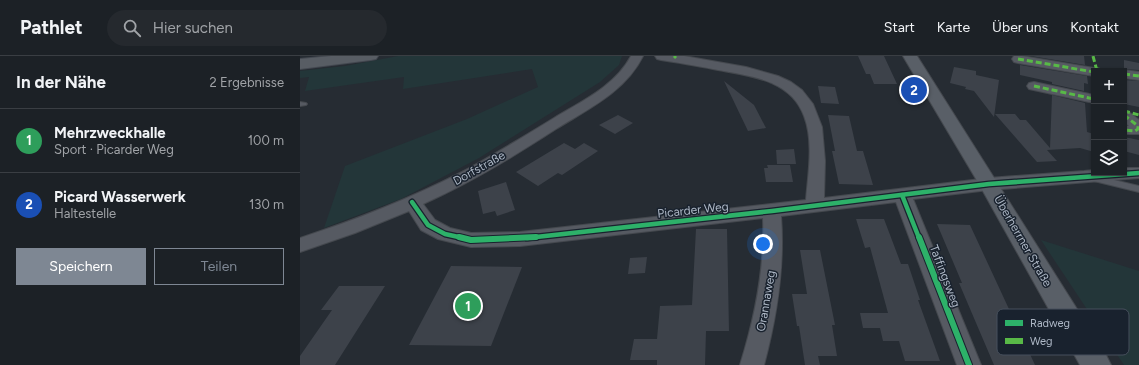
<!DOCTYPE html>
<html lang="de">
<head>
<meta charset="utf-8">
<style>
  :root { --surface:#1c2126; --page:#25292e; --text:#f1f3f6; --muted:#a0a3a7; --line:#3a3e43; --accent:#7e8793 }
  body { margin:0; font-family:Figtree,sans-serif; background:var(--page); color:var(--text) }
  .controls { position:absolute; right:12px; top:12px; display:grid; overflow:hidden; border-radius:0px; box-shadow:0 1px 3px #0004 }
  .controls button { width:36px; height:36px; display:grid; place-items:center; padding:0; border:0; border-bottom:1px solid var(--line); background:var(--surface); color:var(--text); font:20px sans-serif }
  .you { position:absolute; left:463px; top:188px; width:14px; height:14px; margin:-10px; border:3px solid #fff; border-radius:50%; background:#1a73e8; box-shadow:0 0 0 6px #1a73e833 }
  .badge { display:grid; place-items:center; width:26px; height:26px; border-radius:50%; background:var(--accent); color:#fff; font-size:13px; font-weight:700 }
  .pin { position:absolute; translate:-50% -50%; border:2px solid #fff; box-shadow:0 1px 4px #0006 }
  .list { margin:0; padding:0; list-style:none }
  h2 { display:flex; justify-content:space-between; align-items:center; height:52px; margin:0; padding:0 16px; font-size:17px }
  h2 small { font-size:13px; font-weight:400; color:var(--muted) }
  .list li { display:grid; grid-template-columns:26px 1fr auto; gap:12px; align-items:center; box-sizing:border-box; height:64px; padding:0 16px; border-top:1px solid var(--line) }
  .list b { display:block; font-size:15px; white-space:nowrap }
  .list p { margin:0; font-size:13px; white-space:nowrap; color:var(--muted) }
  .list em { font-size:13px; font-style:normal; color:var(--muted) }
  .actions { display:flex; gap:8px; padding:12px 16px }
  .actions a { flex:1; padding:9px 0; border:1px solid var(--accent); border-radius:0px; text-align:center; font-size:14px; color:var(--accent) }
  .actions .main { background:var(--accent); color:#fff }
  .icon { flex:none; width:22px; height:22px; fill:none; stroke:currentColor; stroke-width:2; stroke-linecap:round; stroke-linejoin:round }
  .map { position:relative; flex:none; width:839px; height:309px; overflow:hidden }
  header { display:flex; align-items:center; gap:24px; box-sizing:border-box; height:56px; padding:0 20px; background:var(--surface); border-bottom:1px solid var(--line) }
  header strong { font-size:19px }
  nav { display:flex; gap:22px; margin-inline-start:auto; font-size:14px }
  .search { width:280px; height:36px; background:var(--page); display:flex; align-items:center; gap:10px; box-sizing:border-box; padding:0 14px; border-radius:22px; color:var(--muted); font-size:15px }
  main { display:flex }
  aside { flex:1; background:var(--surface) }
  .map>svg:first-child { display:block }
  .green { fill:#233639 }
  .building { fill:#3d424a }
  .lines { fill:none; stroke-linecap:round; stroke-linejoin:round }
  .lane-casing { stroke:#44484e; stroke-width:2 }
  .street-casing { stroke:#44484e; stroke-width:2 }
  .secondary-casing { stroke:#44484e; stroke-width:2 }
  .primary-casing { stroke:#434850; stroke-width:2 }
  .lane { fill:#565a62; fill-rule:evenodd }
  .street { fill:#565a62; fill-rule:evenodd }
  .secondary { fill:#595f67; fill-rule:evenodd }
  .primary { fill:#585d64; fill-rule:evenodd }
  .quiet { stroke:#58b947; stroke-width:3; stroke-dasharray:6 3; stroke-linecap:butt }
  .cycleway-far1-casing { stroke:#19222e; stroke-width:7 }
  .cycleway-casing { stroke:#19222e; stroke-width:8 }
  .cycleway-far1 { stroke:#2db169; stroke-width:4.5 }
  .cycleway { stroke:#2db169; stroke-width:6 }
  .labels { text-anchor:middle; stroke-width:3; stroke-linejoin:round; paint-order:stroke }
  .street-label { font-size:12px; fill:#aeb8c6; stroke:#19222e }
  .key { fill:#19222e; stroke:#464f5c; stroke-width:1 }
  .key-label { font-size:11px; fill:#aeb8c6 }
</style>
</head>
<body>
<header>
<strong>Pathlet</strong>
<div class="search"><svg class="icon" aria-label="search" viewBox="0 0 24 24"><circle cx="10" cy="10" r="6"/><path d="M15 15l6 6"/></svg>Hier suchen</div>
<nav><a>Start</a><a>Karte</a><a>Über uns</a><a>Kontakt</a></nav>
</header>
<main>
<aside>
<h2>In der Nähe<small>2 Ergebnisse</small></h2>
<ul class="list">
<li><span class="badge" style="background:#2e9e5b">1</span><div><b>Mehrzweckhalle</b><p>Sport · Picarder Weg</p></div><em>100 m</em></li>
<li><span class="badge" style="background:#1a4fb4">2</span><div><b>Picard Wasserwerk</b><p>Haltestelle</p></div><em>130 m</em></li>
</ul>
<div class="actions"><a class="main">Speichern</a><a>Teilen</a></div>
</aside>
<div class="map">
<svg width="839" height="309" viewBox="0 0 839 309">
  <rect width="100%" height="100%" fill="#262c33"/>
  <g class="green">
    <polygon points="98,0 322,0 319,9 300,26 179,102 101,143 24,172 45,110 167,63 238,31 232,13 103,33 104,21 5,35 9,21 0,22 0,15 45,10"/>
    <polygon points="741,184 839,215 839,309 824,309"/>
  </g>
  <g class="building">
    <polygon points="558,0 584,0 597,28 574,28 570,18 566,18"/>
    <polygon points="731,0 784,0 785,9"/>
    <polygon points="824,4 839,7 839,14 824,13"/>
    <polygon points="720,9 787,20 788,28 784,27 784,35 752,28 752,26 720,19"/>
    <polygon points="654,11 676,15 676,19 699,24 694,61 674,35 665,33 666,31 650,27"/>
    <polygon points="824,24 839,25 839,51 824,48"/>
    <polygon points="424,25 454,49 466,72 448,75"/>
    <polygon points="518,30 535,31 539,48 521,47"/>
    <polygon points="752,39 785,47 787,76 794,78 794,96 780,92 747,94 757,105 737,106 695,58 715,58 720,64 726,64 750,92"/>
    <polygon points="318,59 333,67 315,78 299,69"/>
    <polygon points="528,59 549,60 557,95 563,95 573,129 539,128 532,95 535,95"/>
    <polygon points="824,81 839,84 839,99 824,95"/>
    <polygon points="264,87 275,93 284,87 298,95 262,119 258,117 238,130 216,116"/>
    <polygon points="494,93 496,108 477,108 476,94"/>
    <polygon points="467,109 490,109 493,126 466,126 464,112 468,112"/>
    <polygon points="206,126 215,154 197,160 195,155 183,158 178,135"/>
    <polygon points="556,163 584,163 601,208 608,208 620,244 618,244 640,305 605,305 599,285 583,285 580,272 563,272 560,257 588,257 570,191 565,192"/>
    <polygon points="637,168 670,169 735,309 694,309 659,227 662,227"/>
    <polygon points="396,173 427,173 429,275 406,275 405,309 357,309 357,304 330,304 334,283 357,283 360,250 392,249"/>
    <polygon points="500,194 520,194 535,269 532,269 537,300 518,300 520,309 505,309 499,270 497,270 492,238 507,238"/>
    <polygon points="347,201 345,217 328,218 330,202"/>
    <polygon points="151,210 222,211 191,290 109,289"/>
    <polygon points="39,230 85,230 35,309 0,309 0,300 32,254 21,254"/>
  </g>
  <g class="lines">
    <defs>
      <g id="lane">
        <polygon points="0,46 6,47 7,48 6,49 0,50"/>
        <polygon points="793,119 839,130 839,136 790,124 789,122 790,120"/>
      </g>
      <g id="street">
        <path d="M331,0H343C325,36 288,53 256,73C213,101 170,127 123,148L135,164L150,172L171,177L220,176L506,144C508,118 514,86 504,60C491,24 451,20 418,14C399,10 380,7 361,4L357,3L355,0H384L446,11L478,20L491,26L502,34L513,48L522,71L525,105L524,142L689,122L784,115L794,114V117H824V112H839V122L689,134L613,143L681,309H657L596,146L481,160C485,211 477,260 464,309H440C455,261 465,213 463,162L220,190L171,191L138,183L121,174L109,155L55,177L0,196V182C55,164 109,143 160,117C192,100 223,81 254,62C282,45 315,30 331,0Z"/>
        <polygon points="714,0 722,0 794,12 800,15 794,15 794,20 718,7 714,6 712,3"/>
        <polygon points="824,14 839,16 839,24 824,22 824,15 821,15"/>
        <polygon points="734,26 794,39 794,47 729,33 727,30 729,27"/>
        <polygon points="824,55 829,56 839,64 839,78 824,78 824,70 829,70 824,66"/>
      </g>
      <polygon id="secondary" points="603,0 617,0 806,299 811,309 780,309 679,128"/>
      <polygon id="primary" points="31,0 78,0 76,3 71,4 0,13 0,3"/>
    </defs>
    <use href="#lane" class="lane-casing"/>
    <use href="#street" class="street-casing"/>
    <use href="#secondary" class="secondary-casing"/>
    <use href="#primary" class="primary-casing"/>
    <use href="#lane" class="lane"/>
    <use href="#street" class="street"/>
    <use href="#secondary" class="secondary"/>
    <use href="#primary" class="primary"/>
    <g class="quiet">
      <polyline points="793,0 797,15"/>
      <polyline points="374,2 376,0"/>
      <polyline points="718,3 794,16"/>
      <polyline points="797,13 809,15"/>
      <polyline points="824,18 839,20"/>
      <polyline points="734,30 794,43"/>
      <polyline points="824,55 839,59"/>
      <polyline points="824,59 838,70 838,73 835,75 824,74"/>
    </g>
    <defs>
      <g id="cycleway-far1">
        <polyline points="602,139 619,182"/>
        <polyline points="112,146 128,169 145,178 163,182"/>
        <polyline points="227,182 472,155 689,128 839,117"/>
      </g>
      <g id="cycleway">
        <polyline points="159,181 171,184 236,181"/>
        <polyline points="619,181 669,309"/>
      </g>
    </defs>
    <use href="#cycleway-far1" class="cycleway-far1-casing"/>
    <use href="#cycleway" class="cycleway-casing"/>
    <use href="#cycleway-far1" class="cycleway-far1"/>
    <use href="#cycleway" class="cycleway"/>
  </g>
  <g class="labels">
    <g class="street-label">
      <text transform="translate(179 112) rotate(-29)" y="4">Dorfstraße</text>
      <text transform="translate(393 154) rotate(-6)" y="4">Picarder Weg</text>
      <text transform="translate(723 185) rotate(60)" y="4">Überherrner Straße</text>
      <text transform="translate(645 220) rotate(69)" y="4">Taffingsweg</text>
      <text transform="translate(466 245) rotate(-80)" y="4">Orannaweg</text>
    </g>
  </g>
  <rect x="697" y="253" width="132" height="46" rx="6" class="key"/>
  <rect x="705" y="264" width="18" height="6" fill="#2db169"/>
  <rect x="705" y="282" width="18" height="6" fill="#58b947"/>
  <g class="key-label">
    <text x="730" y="271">Radweg</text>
    <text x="730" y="289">Weg</text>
  </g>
</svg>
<div class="controls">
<button>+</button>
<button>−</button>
<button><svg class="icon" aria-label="layers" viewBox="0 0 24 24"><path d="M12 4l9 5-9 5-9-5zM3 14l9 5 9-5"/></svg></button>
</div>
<div class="you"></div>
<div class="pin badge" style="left:168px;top:250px;background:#2e9e5b">1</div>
<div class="pin badge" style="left:614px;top:34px;background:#1a4fb4">2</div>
</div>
</main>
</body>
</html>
